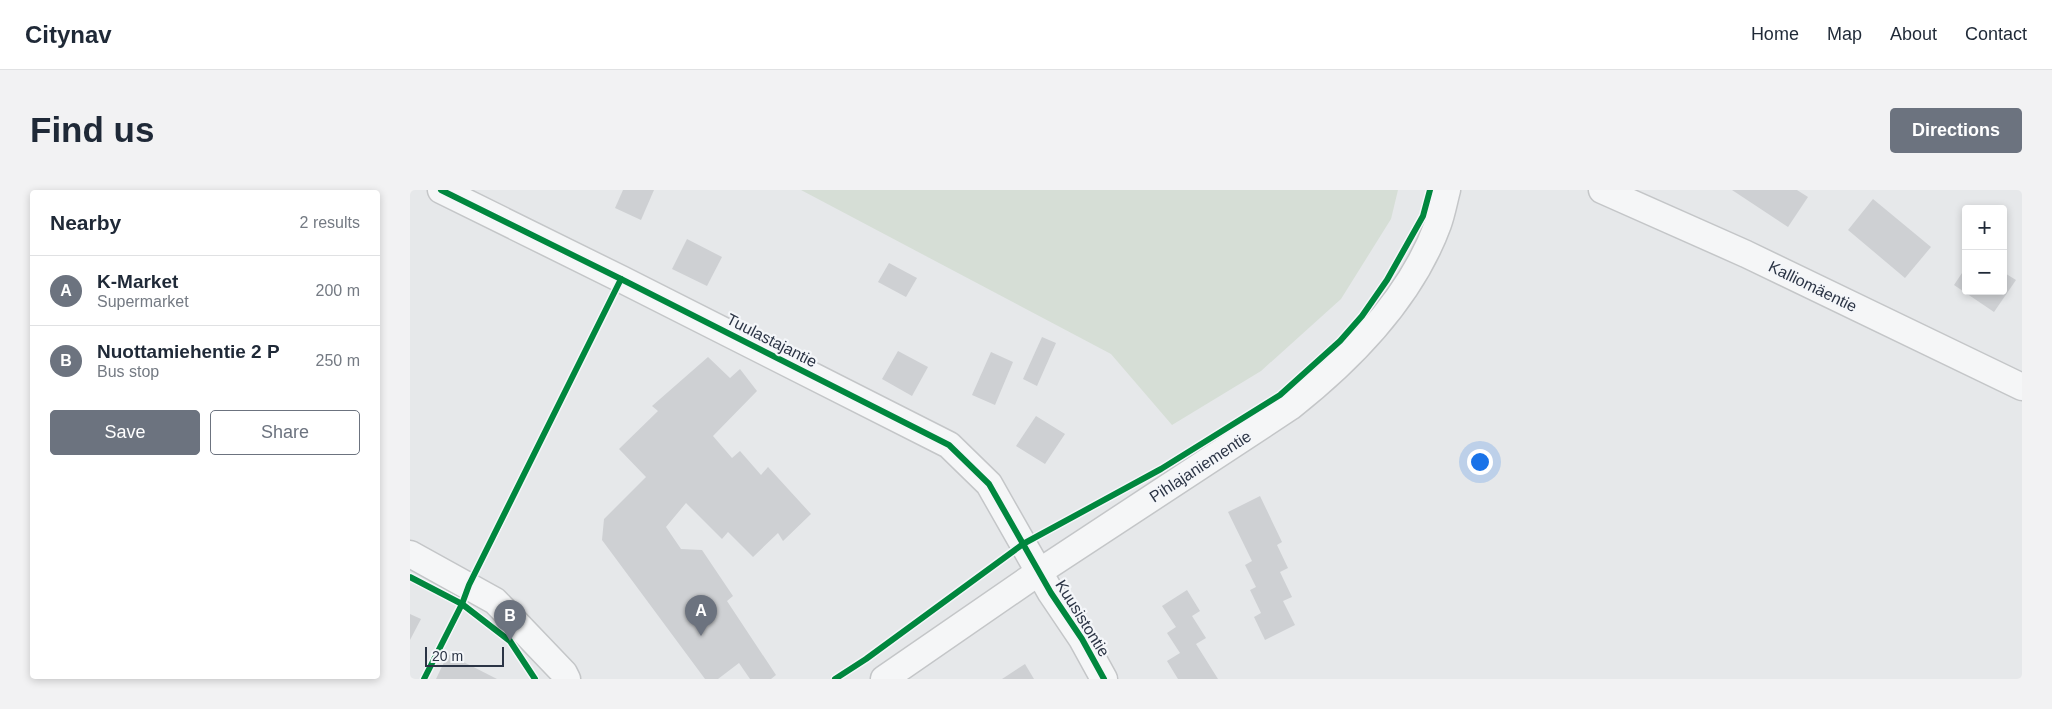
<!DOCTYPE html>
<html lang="en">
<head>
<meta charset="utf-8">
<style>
  :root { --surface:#fff; --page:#f2f2f3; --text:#1f2937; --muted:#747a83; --line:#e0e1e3; --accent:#6c737f }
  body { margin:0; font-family:Helvetica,sans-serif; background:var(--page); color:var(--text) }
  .controls { position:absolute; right:15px; top:15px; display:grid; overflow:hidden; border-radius:5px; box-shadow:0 2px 8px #0003 }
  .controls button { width:45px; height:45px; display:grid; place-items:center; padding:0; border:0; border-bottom:1px solid var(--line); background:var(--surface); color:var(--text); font:25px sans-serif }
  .scale { position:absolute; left:15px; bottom:12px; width:79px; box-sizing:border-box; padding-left:5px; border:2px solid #2b3445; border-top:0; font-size:14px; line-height:18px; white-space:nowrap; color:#2b3445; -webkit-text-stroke:4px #f4f6f9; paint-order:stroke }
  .you { position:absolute; left:1069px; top:271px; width:18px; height:18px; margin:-12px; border:4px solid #fff; border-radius:50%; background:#1a73e8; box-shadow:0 0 0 8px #1a73e833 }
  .badge { display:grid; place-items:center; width:32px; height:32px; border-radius:50%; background:var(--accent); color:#fff; font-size:16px; font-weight:700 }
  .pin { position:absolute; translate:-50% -41px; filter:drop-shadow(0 1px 2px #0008) }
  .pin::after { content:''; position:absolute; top:26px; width:18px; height:15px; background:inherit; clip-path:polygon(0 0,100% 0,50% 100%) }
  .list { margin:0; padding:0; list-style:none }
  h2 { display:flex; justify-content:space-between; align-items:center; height:65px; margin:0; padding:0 20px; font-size:21px }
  h2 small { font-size:16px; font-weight:400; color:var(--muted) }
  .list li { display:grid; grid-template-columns:32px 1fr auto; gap:15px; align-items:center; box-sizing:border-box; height:70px; padding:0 20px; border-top:1px solid var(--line) }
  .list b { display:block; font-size:19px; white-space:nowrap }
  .list p { margin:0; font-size:16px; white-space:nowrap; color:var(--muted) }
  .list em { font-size:16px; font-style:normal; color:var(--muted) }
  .actions { display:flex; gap:10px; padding:15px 20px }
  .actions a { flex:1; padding:11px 0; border:1px solid var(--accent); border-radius:5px; text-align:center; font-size:18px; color:var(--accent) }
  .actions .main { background:var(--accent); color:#fff }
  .map { position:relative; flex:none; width:1612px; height:489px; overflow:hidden; border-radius:5px }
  header { display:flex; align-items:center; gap:30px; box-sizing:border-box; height:70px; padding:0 25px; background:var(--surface); border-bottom:1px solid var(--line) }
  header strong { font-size:24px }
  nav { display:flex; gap:28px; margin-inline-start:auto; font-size:18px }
  .intro { display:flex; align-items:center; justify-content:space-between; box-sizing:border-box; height:120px; padding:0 30px }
  h1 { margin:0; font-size:35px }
  .button { padding:12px 22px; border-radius:5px; background:var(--accent); color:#fff; font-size:18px; font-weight:700 }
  main { display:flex; gap:30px; padding:0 30px }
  aside { flex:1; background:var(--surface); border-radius:5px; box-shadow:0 2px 8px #0003 }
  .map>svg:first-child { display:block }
  .green { fill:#d6ded6 }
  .building { fill:#ced0d3 }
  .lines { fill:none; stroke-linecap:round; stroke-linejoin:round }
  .minor-casing { stroke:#c4c6c8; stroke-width:29 }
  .minor { stroke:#f5f6f7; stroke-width:26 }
  .cycleway-casing { stroke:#f4f6f9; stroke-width:9 }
  .cycleway { stroke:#00873e; stroke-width:6 }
  .labels { text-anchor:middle; stroke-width:4.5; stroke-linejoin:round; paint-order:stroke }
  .street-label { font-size:16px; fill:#2b3445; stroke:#f4f6f9 }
</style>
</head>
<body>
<header>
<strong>Citynav</strong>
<nav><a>Home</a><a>Map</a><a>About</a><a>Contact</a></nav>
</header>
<div class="intro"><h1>Find us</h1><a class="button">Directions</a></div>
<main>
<aside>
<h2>Nearby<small>2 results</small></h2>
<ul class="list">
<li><span class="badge">A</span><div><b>K-Market</b><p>Supermarket</p></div><em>200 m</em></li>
<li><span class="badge">B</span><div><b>Nuottamiehentie 2 P</b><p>Bus stop</p></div><em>250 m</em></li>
</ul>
<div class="actions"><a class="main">Save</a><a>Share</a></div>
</aside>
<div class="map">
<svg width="1612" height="489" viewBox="0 0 1612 489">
  <rect width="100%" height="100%" fill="#e6e8ea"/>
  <polygon class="green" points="391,0 988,0 981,29 931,109 851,181 762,235 701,164"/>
  <g class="building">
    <polygon points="213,0 244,0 231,30 205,18"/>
    <polygon points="1322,0 1387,0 1398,7 1378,37"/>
    <polygon points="1463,9 1521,57 1495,88 1438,40"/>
    <polygon points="277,49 312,67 297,96 262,79"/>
    <polygon points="479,73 507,88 496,107 468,92"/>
    <polygon points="1556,77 1556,101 1593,101 1593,82 1606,90 1584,122 1544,95"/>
    <polygon points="632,147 646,153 627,196 613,189"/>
    <polygon points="488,161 518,177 502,206 472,189"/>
    <polygon points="581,162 603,172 585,215 562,205"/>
    <polygon points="298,167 320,188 330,179 347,201 303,246 322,268 330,261 351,285 358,277 401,324 373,351 368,343 343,367 318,342 312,349 276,313 256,337 271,359 292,360 323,406 317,411 366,485 361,489 340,489 329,473 308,489 295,489 192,350 194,329 236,287 209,259 248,221 242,216"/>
    <polygon points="626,226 655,244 635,274 606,256"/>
    <polygon points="850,306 872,352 867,355 878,378 870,382 882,407 873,411 885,435 855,450 844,427 851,423 840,400 846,397 835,375 842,371 818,322"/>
    <polygon points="777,400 790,421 782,426 796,448 786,454 808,489 768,489 757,471 770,463 757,443 766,437 752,416"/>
    <polygon points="0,424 11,429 0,450"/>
    <polygon points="38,464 87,489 26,489"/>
    <polygon points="615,474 624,489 592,489"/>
  </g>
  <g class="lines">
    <defs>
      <g id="minor">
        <polyline points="31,0 211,89 539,255 579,294 641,403 672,449 694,489"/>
        <polyline points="1192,0 1336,64 1612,197"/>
        <polyline points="0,364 85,411 154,483 157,489"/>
        <path d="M474,489L629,382L880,217C941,169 1001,108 1028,34C1032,23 1034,11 1037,0"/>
      </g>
    </defs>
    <use href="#minor" class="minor-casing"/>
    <use href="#minor" class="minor"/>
    <defs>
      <g id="cycleway">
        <polyline points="31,0 211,89 539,255 579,294 641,403 672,449 694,489"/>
        <polyline points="0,387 52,414 100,451 125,489"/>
        <polyline points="14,489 52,414 59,395 211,89"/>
        <polyline points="425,489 456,469 613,354 751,279 870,205 930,151 952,126 977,90 1013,26 1020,0"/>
      </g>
    </defs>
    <use href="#cycleway" class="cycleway-casing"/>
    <use href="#cycleway" class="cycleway"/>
  </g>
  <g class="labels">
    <g class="street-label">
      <text transform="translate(1403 96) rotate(26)" y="6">Kalliomäentie</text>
      <text transform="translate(362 150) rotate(27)" y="6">Tuulastajantie</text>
      <text transform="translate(790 276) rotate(-33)" y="6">Pihlajaniementie</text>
      <text transform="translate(673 428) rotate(58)" y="6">Kuusistontie</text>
    </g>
  </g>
</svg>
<div class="controls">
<button>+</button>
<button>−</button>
</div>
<div class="scale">20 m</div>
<div class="you"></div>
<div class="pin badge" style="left:291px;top:446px">A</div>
<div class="pin badge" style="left:100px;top:451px">B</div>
</div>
</main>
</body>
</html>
